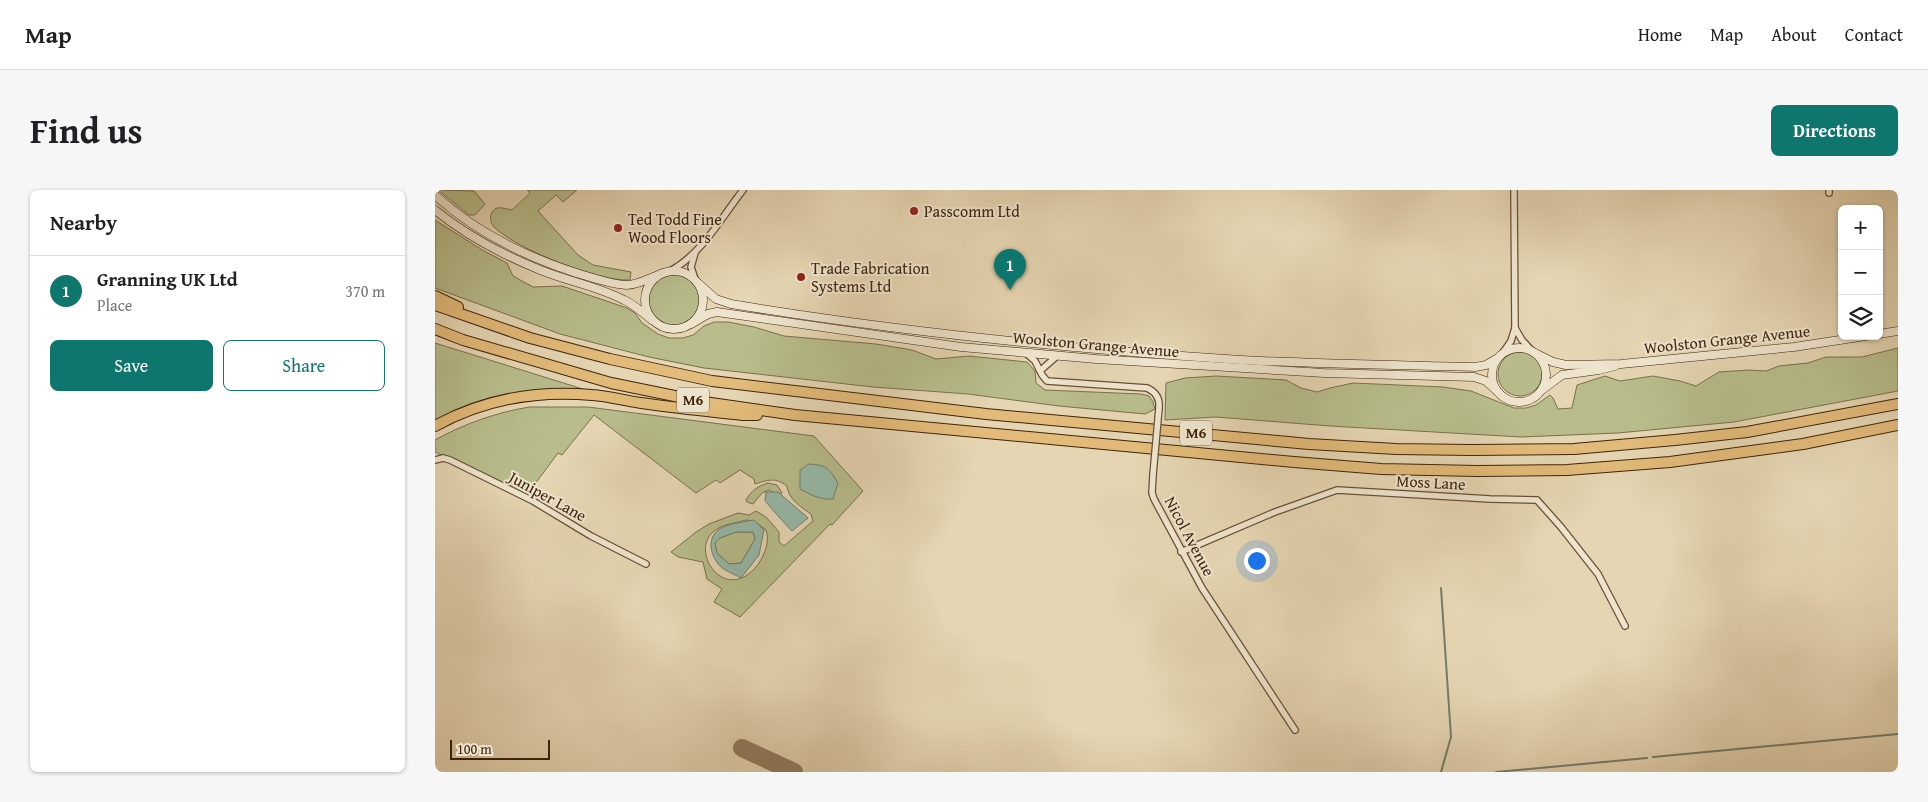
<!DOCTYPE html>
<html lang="en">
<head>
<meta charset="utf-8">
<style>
  :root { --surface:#fff; --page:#f6f6f6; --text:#202124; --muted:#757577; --line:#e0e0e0; --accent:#0f766e }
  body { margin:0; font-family:"Gentium Book Plus",serif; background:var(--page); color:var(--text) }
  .controls { position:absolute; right:15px; top:15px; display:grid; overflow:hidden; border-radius:8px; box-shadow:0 1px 4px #0004 }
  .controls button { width:45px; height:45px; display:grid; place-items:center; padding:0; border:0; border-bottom:1px solid var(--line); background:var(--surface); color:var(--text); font:25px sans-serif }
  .scale { position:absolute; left:15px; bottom:12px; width:100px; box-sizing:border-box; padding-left:5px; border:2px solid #3e240d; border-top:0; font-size:14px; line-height:18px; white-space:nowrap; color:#3e240d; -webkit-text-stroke:4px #eee4cd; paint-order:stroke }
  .you { position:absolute; left:821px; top:370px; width:18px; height:18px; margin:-12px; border:4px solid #fff; border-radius:50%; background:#1a73e8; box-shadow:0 0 0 8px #1a73e833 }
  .badge { display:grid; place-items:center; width:32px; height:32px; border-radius:50%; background:var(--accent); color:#fff; font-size:16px; font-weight:700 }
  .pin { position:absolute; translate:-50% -41px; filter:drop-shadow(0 1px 2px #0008) }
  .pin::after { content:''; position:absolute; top:26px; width:18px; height:15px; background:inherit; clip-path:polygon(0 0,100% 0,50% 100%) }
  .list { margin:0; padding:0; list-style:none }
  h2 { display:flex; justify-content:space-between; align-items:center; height:65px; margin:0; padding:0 20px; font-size:21px }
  h2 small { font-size:16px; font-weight:400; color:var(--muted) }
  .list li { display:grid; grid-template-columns:32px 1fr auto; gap:15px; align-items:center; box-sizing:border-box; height:70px; padding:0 20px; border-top:1px solid var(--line) }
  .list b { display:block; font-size:19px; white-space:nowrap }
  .list p { margin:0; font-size:16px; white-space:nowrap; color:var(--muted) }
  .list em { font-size:16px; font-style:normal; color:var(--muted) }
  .actions { display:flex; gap:10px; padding:15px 20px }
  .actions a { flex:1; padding:11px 0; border:1px solid var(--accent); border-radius:8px; text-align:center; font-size:18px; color:var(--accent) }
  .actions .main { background:var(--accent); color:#fff }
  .icon { flex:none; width:28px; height:28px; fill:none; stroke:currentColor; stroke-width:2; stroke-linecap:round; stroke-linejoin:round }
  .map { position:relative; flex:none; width:1463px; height:582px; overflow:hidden; border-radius:8px }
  header { display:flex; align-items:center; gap:30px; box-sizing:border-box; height:70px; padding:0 25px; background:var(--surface); border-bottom:1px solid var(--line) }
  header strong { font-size:24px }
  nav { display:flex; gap:28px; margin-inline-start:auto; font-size:18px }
  .intro { display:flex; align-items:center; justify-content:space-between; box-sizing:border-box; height:120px; padding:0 30px }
  h1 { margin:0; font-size:35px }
  .button { padding:12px 22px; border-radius:8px; background:var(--accent); color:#fff; font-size:18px; font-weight:700 }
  main { display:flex; gap:30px; padding:0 30px }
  aside { flex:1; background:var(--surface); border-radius:8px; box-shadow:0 1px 4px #0004 }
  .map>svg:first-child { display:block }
  .green { fill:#b7bc8a; stroke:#7a704c; fill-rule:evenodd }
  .water { fill:#96b9a8; stroke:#737d6a; fill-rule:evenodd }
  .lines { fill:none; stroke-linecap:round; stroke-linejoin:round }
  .stream { stroke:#737d6a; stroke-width:2 }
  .taxiway { stroke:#927c60; stroke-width:18 }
  .street-casing { stroke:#685036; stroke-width:8 }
  .secondary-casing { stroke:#3e240d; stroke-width:9 }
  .highway-casing { stroke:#3e240d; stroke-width:12 }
  .street { stroke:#eee4cd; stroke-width:5.5 }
  .secondary { stroke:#eee4cd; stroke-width:8 }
  .highway { stroke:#e2ba79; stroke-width:10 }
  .street-bridge-casing { stroke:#685036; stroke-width:8; stroke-linecap:butt }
  .street-bridge { stroke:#eee4cd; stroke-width:5.5 }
  .poi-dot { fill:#8f2418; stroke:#eee4cd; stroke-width:2 }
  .labels { text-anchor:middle; stroke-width:4; stroke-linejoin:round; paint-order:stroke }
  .shield { fill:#eee4cd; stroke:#735e47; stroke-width:1 }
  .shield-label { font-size:15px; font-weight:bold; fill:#3e240d }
  .poi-label { font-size:16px; fill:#3e240d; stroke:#eee4cd; text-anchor:start }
  .street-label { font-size:16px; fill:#3e240d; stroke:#eee4cd }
</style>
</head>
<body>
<header>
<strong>Map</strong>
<nav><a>Home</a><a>Map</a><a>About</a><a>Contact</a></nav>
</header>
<div class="intro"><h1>Find us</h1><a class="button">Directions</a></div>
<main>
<aside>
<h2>Nearby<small></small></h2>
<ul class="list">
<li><span class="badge">1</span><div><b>Granning UK Ltd</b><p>Place</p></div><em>370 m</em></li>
</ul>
<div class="actions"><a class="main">Save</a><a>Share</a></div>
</aside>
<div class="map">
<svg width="1463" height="582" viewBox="0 0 1463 582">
  <rect width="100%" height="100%" fill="#e5d5b2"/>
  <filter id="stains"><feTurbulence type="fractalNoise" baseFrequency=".004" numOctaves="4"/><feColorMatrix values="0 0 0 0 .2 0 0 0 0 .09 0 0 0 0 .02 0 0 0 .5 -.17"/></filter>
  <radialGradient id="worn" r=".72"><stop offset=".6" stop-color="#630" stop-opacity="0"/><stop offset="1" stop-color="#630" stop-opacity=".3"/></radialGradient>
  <g class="green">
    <polygon points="3,0 39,1 50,14 40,25 34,25"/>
    <path d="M92,0H142L128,12L121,5L103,21L143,65L158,75L196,82L195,90C165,92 81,59 59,37C54,32 54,21 62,18C66,17 73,19 77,20L95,3Z"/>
    <polygon points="0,30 49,61 72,73 78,86 98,97 127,96 192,118 200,123 207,133 223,144 234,148 248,148 258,145 269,136 279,132 293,132 319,137 349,146 441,154 477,160 501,169 534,166 592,172 600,181 601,193 610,200 706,204 714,206 718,212 720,219 710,224 624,216 533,204 438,197 269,178 214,167 125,144 0,98"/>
    <circle cx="239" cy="110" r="25"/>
    <path d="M0,153L151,200C99,198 46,205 0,231Z"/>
    <polygon points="1463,158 1463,201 1299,232 1183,243 1086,247 895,236 781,227 730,230 731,193 750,188 781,186 851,190 866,198 882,202 895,198 918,193 1008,197 1036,201 1079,218 1091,218 1101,215 1115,205 1118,208 1123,219 1137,218 1142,195 1170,186 1185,191 1218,186 1245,191 1261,196 1284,182 1314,180 1331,181 1344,176 1373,173 1391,167 1427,167"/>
    <circle cx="1085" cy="184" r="22"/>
    <path d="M94,217H153L379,246L428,301L397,335L395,334L305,427L279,412L287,399L272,389L268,372L243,367L236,362L261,342L274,334L303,323L314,325L321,321L331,327L344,342V352L349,356L378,331L376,324C365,316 354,310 352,296C341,287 333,290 320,294L319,289L305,280L285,293L281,290L261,303L159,225L127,265L123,263L91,306L0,262V250C31,233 60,223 94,217ZM311,330L319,331L331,340C335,351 330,363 324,373C292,417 254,363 278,342C287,334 301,333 311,330Z"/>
    <path d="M333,293L342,295L347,303L343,306L334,300L327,303L318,314L312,312L311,310C316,301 323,296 333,293Z"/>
    <polygon points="301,342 318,342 320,349 306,373 294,374 282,363 280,353 285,348"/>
  </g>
  <g class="water">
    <path d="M374,274C392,275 394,278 403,293L398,309C385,310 376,305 365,299V280Z"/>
    <path d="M331,302H343L373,328L357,341C352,336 331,313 330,310C330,307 331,305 331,302Z"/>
    <path d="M319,330L329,340L324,365L306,388C299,384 290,381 285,376C274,364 271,345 288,337C298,333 309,332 319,330ZM301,342H318L320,349L306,373L294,374L282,363L280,353L285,348Z"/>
  </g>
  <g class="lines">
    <g class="stream">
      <polyline points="1006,398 1016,547 1006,582"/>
      <polyline points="1218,567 1463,544"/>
      <polyline points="1061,582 1212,568"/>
    </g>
    <polyline class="taxiway" points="307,558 359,582"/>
    <defs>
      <g id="street">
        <polyline points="1394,3 1394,0"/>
        <path d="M235,81C267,64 286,28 308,0"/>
        <polyline points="260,89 256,77 260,63"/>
        <polyline points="1080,138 1087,150 1098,162"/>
        <path d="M591,163L600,171L607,185L612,191L712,198C721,202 725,208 724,218"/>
        <polyline points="1067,164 1076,151 1080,138 1079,0"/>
        <polyline points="606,180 622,166"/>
        <polyline points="0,270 8,268 15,270 98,311 156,346 211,374"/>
        <polyline points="718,285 717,303 719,309 767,398 860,540"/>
        <polyline points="746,362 840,322 902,300 1055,309 1102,310 1126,337 1163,384 1190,436"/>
      </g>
      <g id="secondary">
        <path d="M0,5C44,45 102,72 158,88C169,91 181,95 192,95C204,95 217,87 228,83"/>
        <path d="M0,20C31,45 66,64 103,79C131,91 162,96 189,110C200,115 208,123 217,130"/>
        <circle cx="239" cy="110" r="29"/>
        <path d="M263,93L281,109L296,114C465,142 635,159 806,170C884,174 962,175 1040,177L1051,175L1063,168"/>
        <polyline points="256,134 273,124 282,122 526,157 661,169 889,183 1039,187 1051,191 1064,203"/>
        <polyline points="1444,144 1463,141"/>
        <circle cx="1084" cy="185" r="27"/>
        <polyline points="1100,163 1118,172 1131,175 1186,174 1359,157 1431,146"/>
        <polyline points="1107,200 1127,185 1164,180 1180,176"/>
      </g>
      <g id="highway">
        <polyline points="0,106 23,117"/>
        <polyline points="0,115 95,148 175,169 277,191 551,224 874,254 961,259 1036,260 1139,259 1240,250 1312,242 1463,214"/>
        <polyline points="0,139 28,150 176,193 269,212 360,225 859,272 946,279 1043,281 1132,280 1235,272 1368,254 1463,235"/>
        <path d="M0,236C49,209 102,200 157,205C174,206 190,211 206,213C240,218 274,221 308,225H322"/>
      </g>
    </defs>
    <use href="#street" class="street-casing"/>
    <use href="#secondary" class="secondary-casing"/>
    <use href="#highway" class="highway-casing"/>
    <use href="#street" class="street"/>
    <use href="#secondary" class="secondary"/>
    <use href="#highway" class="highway"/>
    <defs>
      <polyline id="street-bridge" points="718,285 724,218"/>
    </defs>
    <use href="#street-bridge" class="street-bridge-casing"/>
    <use href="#street-bridge" class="street-bridge"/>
  </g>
  <g class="poi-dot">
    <circle cx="479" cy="21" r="5"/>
    <circle cx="183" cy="38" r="5"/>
    <circle cx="366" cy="87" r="5"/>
  </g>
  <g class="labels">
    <g class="shield">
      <rect x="242" y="197.5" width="32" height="25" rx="4"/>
      <rect x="745" y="230.5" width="32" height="25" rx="4"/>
    </g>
    <g class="shield-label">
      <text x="258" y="215">M6</text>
      <text x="761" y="248">M6</text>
    </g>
    <g class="poi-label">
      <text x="489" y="27">Passcomm Ltd</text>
      <text x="193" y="35">Ted Todd Fine<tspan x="193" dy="18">Wood Floors</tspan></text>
      <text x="376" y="84">Trade Fabrication<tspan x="376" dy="18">Systems Ltd</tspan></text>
    </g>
    <g class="street-label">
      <text transform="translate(1292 149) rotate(-6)" y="6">Woolston Grange Avenue</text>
      <text transform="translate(661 154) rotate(5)" y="6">Woolston Grange Avenue</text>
      <text transform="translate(996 292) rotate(3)" y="6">Moss Lane</text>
      <text transform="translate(113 306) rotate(29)" y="6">Juniper Lane</text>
      <text transform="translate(755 346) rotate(62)" y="6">Nicol Avenue</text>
    </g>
  </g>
  <rect width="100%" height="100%" filter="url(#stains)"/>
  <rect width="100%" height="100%" fill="url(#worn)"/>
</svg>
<div class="controls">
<button>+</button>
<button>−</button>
<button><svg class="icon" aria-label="layers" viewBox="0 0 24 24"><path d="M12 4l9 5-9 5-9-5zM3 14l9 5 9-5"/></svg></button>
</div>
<div class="scale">100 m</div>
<div class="you"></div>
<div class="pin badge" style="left:575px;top:100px">1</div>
</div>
</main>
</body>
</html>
